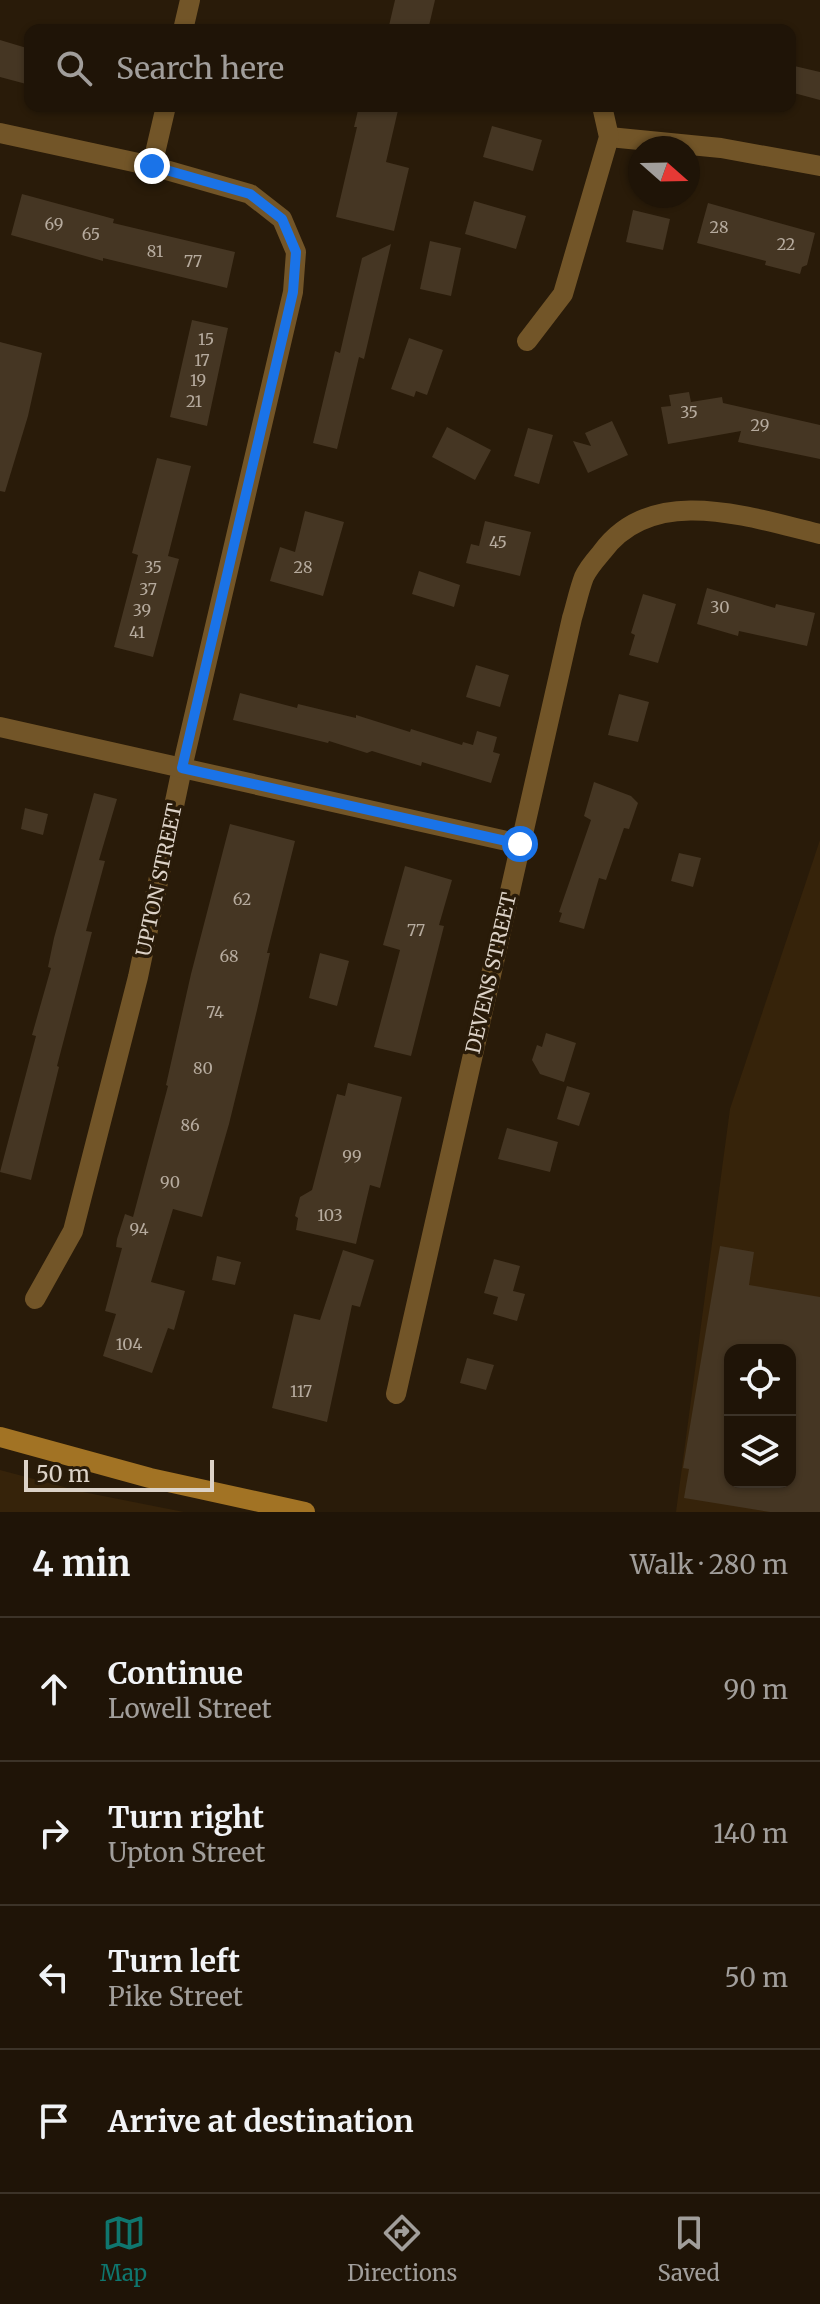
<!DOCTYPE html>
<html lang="en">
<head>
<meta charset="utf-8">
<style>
  :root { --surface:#1f1407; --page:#271d11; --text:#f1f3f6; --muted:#a19e9b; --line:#3c3328; --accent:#0f766e }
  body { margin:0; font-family:Merriweather,serif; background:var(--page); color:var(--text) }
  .controls { position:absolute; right:24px; bottom:24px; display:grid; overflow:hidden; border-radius:16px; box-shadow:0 2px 6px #0004 }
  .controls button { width:72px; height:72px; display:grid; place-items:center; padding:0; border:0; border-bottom:2px solid var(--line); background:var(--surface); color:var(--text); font:40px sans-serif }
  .compass { position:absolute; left:628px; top:136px; width:72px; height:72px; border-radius:50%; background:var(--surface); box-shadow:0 2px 6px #0004; rotate:110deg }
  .scale { position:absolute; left:24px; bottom:20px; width:190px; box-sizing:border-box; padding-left:8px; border:4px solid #dcd2c7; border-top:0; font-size:22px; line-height:28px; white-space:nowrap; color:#dcd2c7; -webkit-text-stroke:6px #291b09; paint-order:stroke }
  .stop { position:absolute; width:24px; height:24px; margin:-18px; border:6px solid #1a73e8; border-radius:50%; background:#fff }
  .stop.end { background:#1a73e8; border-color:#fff; box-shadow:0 2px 8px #0008 }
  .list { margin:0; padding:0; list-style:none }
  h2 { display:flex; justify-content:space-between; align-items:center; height:104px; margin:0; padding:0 32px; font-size:34px }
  h2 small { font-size:26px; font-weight:400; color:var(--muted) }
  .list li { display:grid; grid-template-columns:52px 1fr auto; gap:24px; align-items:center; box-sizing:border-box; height:144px; padding:0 32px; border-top:2px solid var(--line) }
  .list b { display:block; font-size:30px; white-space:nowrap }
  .list p { margin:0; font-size:26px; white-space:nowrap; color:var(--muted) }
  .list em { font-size:26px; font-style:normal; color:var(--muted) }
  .icon { flex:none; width:44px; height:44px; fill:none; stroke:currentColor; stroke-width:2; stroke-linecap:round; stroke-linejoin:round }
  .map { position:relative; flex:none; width:820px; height:1512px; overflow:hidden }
  .search { position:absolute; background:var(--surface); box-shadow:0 2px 6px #0004; left:24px; right:24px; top:24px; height:88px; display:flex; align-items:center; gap:20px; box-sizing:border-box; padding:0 28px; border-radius:16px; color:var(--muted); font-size:30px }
  .sheet { height:680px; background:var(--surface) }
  nav { display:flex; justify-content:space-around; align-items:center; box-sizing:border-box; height:112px; border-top:2px solid var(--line); background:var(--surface); font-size:22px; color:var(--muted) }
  nav a { display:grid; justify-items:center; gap:4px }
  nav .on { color:var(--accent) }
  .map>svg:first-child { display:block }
  .built { fill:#36230a; fill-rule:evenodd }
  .building { fill:#453623; fill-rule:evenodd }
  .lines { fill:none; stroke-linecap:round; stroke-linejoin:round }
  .street { stroke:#725528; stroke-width:20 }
  .secondary { stroke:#a27324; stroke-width:20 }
  .route { stroke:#1a73e8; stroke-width:10 }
  .labels { text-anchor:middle; stroke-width:7; stroke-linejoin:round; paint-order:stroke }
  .number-label { font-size:16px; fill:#b6ab9e }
  .street-label { font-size:20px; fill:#dcd2c7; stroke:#291b09 }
</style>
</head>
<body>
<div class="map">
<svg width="820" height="1512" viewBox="0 0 820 1512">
  <rect width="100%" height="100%" fill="#291b09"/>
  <g class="built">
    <path d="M820,840V1512H676L730,1109ZM730,1350H790V1482H730Z"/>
    <polygon points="0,1470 83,1492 184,1512 0,1512"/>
  </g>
  <g class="building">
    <polygon points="395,0 435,0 428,30 388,30"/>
    <polygon points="0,40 30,49 30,85 0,77"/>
    <polygon points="790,65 820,72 820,100 790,92"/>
    <polygon points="359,106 399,106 386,162 409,168 394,231 336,217 357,127 354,127"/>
    <polygon points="492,126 542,140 533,171 483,157"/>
    <polygon points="22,194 114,219 113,223 235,252 227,288 103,258 103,261 11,235"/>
    <polygon points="474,201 526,216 516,249 465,234"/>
    <polygon points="708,203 815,233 807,265 802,267 800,274 765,265 766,261 697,243"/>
    <polygon points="633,210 670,219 663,250 626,242"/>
    <polygon points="430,241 461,248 451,296 420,289"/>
    <polygon points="391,244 364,359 359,357 337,449 313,443 335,351 340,353 362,258"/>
    <polygon points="192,320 228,328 207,426 170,417"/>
    <polygon points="409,338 443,350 427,395 416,391 414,397 391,389"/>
    <polygon points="0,342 42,353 28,416 5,492 0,491"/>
    <polygon points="689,392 691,402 722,397 723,403 820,425 820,459 738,442 741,431 668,444 661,407 671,406 669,395"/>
    <polygon points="612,421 628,455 588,473 573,441 591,446 585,433"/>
    <polygon points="447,427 491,450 475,480 432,457"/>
    <polygon points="528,428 553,435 539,484 514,476"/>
    <polygon points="157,458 191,466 168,556 179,559 153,657 114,647 138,555 132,553"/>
    <polygon points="305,511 344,522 323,596 270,581 280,547 295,552"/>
    <polygon points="485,521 531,532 520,576 466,563 471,544 479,546"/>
    <polygon points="419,571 460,585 454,607 412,594"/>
    <polygon points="707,588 775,608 776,604 815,613 807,646 739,631 738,636 697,624"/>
    <polygon points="643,594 676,604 658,663 629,655 635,635 631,633"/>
    <polygon points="476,665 509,675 500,707 466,697"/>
    <polygon points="240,693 297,708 298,704 356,718 356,715 410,732 411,729 462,745 463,742 473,745 477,731 497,737 493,752 500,754 491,783 422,762 421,766 372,751 367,753 329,741 328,743 233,720"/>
    <polygon points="619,694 649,702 638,742 608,735"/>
    <polygon points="594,782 631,796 638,803 629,829 624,828 606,880 599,878 584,929 559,922 562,913 559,912 591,820 584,816"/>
    <polygon points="94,793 117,799 99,860 105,861 86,931 92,932 57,1066 59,1067 31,1180 0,1172 36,1036 32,1035 51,968 48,967 54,938"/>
    <polygon points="25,808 48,814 43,835 21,829"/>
    <polygon points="230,824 295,841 267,953 270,953 257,1010 229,1124 202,1217 173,1209 151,1282 185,1291 174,1330 168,1328 152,1373 103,1356 116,1314 105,1311 122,1248 116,1247 117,1239 125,1214 133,1217 168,1086 166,1085 191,974"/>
    <polygon points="679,853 701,858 693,887 671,881"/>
    <polygon points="405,866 452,880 439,925 444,926 411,1056 374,1047 400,950 383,945"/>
    <polygon points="320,953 349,961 337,1006 309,998"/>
    <polygon points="546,1033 576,1043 564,1082 540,1074 532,1060 537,1045 542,1047"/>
    <polygon points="348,1083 402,1097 380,1188 370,1185 356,1244 296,1230 298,1218 295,1216 300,1197 312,1190 337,1094 345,1096"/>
    <polygon points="567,1086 590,1093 579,1126 557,1119"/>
    <polygon points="507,1128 558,1142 550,1172 498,1159"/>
    <path d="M720,1246L754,1252L749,1285L820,1297V1512H770L684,1498L689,1469L683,1468ZM730,1350H790V1482H730Z"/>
    <polygon points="343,1250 374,1260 360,1307 352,1305 327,1422 272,1408 294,1314 320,1320"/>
    <polygon points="217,1256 241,1262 235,1285 212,1280"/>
    <polygon points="494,1259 520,1266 513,1291 525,1294 517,1321 493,1314 498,1297 484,1293"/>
    <polygon points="467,1358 494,1365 486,1390 460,1383"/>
  </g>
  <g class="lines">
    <g class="street">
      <polyline points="183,30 190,0"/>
      <polyline points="0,133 152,166 250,194 282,219 296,252 293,292 182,768 138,977 73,1231 35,1299"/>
      <polyline points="609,137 721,148 820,166"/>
      <polyline points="152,166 166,106"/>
      <polyline points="527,341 563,294 609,137 602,106"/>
      <polyline points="0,727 520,844"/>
      <path d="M396,1394L572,618C576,605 579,590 584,577C588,568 596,559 602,552C653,482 751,518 820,534"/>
    </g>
    <polyline class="secondary" points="0,1437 150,1478 305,1512"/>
  </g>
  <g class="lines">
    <polyline class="route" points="152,166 250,194 282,219 296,252 293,292 182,768 520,844"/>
  </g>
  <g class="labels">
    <g class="number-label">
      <text x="54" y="230">69</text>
      <text x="719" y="233">28</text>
      <text x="91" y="240">65</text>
      <text x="786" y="250">22</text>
      <text x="155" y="257">81</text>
      <text x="193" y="267">77</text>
      <text x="206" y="345">15</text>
      <text x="202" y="366">17</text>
      <text x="198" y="386">19</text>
      <text x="194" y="407">21</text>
      <text x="689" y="418">35</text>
      <text x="760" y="431">29</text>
      <text x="498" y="548">45</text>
      <text x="153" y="573">35</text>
      <text x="303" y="573">28</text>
      <text x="148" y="595">37</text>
      <text x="720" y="613">30</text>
      <text x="142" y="616">39</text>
      <text x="137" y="638">41</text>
      <text x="242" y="905">62</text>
      <text x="416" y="936">77</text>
      <text x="229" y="962">68</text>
      <text x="215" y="1018">74</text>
      <text x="203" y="1074">80</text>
      <text x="190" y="1131">86</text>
      <text x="352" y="1162">99</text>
      <text x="170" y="1188">90</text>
      <text x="330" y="1221">103</text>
      <text x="139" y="1235">94</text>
      <text x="129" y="1350">104</text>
      <text x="301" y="1397">117</text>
    </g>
    <g class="street-label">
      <text transform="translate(159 880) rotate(-78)" y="7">UPTON STREET</text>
      <text transform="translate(491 973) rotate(-77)" y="7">DEVENS STREET</text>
    </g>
  </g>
</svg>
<div class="controls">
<button><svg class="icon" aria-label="locate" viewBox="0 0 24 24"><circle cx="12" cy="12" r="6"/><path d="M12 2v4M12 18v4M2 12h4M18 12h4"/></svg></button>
<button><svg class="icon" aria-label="layers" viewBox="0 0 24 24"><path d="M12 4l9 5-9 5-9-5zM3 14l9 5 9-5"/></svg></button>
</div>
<svg class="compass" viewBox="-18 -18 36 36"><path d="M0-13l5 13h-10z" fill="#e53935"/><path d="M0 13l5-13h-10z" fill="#a19e9b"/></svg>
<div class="scale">50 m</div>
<div class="stop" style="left:520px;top:844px"></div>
<div class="stop end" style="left:152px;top:166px"></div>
<div class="search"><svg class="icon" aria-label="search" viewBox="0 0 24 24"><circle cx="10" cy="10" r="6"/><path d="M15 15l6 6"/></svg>Search here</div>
</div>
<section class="sheet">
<h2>4 min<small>Walk · 280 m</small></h2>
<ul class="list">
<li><svg class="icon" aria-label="ahead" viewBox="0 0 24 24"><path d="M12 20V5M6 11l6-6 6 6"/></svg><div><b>Continue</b><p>Lowell Street</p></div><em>90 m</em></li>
<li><svg class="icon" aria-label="right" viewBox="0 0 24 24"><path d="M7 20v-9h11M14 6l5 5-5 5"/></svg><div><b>Turn right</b><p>Upton Street</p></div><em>140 m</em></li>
<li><svg class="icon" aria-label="left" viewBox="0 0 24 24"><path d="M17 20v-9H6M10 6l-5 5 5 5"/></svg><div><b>Turn left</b><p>Pike Street</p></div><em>50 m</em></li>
<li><svg class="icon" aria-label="arrive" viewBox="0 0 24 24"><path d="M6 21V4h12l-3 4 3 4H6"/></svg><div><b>Arrive at destination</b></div></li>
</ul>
</section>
<nav>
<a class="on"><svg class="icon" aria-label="map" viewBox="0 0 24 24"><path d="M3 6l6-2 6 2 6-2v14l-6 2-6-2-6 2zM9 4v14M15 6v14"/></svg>Map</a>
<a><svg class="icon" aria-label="directions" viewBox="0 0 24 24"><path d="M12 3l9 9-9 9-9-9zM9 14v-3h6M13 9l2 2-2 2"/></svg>Directions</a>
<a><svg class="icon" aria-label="saved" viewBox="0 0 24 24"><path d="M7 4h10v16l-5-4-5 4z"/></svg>Saved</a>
</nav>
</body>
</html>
